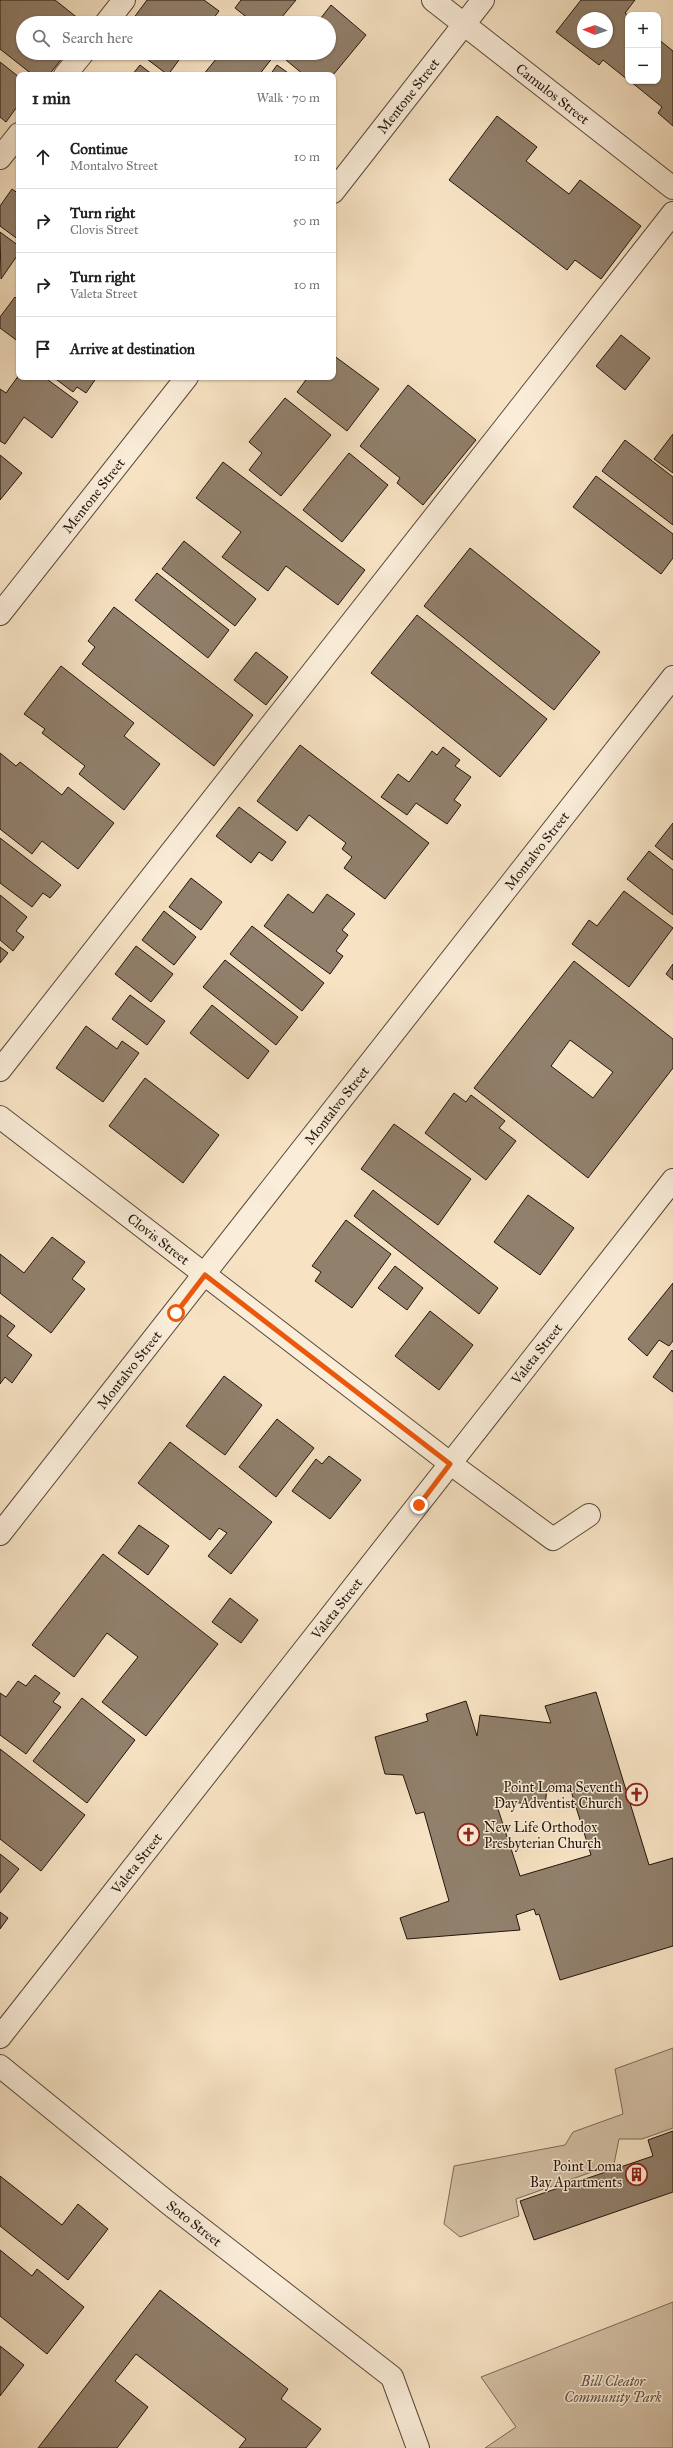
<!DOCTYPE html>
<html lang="en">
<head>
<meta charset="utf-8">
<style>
  :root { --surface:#fff; --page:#f2f2f2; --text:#202124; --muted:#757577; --line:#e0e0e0 }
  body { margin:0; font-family:"IM FELL Great Primer",serif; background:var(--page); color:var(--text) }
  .controls { position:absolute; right:12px; top:12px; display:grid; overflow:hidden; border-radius:8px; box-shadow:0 1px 3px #0004 }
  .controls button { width:36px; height:36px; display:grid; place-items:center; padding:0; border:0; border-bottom:1px solid var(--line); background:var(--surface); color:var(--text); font:20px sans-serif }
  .compass { position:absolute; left:577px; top:12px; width:36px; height:36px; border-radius:50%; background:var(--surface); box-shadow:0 1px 3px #0004; rotate:272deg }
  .stop { position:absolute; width:12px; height:12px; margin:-9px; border:3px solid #ea580c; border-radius:50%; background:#fff }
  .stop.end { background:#ea580c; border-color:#fff; box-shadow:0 1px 4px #0008 }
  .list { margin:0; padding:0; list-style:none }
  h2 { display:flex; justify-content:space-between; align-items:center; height:52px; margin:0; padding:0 16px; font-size:17px }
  h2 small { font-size:13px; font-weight:400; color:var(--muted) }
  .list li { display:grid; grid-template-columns:26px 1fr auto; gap:12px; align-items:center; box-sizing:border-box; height:64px; padding:0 16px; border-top:1px solid var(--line) }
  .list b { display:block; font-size:15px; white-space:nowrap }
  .list p { margin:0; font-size:13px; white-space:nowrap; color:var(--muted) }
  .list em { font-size:13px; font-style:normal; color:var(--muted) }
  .icon { flex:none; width:22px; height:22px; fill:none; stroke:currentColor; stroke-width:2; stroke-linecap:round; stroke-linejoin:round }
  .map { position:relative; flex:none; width:673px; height:2448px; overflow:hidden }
  .search { position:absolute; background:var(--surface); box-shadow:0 1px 3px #0004; left:16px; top:16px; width:320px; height:44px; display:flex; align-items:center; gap:10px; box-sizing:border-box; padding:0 14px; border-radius:22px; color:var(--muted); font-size:15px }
  .panel { position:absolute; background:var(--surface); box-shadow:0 1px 3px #0004; left:16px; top:72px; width:320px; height:308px; border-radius:8px }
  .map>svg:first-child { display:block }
  .green { fill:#d3c0a5; stroke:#7b6a58 }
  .building { fill:#91806c; stroke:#23150c; fill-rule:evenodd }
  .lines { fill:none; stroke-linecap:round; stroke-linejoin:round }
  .minor-casing { stroke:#58483a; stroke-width:24 }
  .minor { stroke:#faedd9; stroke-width:22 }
  .route { stroke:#ea580c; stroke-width:5 }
  .labels { text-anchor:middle; stroke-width:3; stroke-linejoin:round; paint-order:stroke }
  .street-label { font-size:14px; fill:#23150c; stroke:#faedd9 }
  .poi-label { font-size:14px; fill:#23150c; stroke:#faedd9; text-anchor:end }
  .park-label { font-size:14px; font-style:italic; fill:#615142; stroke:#faedd9 }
</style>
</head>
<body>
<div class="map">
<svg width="673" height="2448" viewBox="0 0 673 2448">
  <rect width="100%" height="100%" fill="#f7e3c4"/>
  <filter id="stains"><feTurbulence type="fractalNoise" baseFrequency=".005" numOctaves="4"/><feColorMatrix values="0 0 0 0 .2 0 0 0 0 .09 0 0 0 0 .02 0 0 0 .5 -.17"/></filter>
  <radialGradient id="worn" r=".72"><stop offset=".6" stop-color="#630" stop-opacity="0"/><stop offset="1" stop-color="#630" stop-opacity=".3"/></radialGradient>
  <g class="green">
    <polygon points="673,2048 673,2128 642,2139 619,2139 614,2164 516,2199 519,2216 460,2237 444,2224 454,2166 565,2145 573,2132 623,2114 615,2069"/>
    <polygon points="673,2302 673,2448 485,2448 516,2427 481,2377"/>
  </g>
  <g class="building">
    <polygon points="0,0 55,0 84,23 23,23 23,53 66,53 49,75 33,75 0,49"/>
    <polygon points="147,0 204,0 219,11 210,23 130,23"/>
    <polygon points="241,0 296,0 277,23 254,23 235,8"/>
    <path d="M581,0H635L625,13L628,15V80L603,60L599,65L556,32ZM583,18H607V42H583Z"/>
    <polygon points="331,5 366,35 333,75 304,75 286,60 292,53 329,53 329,23 317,23"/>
    <polygon points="658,39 673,51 673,126 658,113 662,107 630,81 658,81"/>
    <polygon points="139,53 184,53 168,75"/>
    <polygon points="221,53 268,53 273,57 259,75 203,75"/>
    <polygon points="0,62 19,77 19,104 6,122 0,117"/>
    <polygon points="140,65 153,75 132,75"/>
    <polygon points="277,65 291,75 270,75"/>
    <polygon points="497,116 537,147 526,161 569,194 580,180 641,226 601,279 575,260 567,270 449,180"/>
    <polygon points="12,189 19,194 19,240 0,226 0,206"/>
    <polygon points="0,232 19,246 19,253 1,279"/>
    <polygon points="15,297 19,301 19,342 0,328 0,317"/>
    <polygon points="621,335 650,358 625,390 596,366"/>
    <polygon points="333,355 379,389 347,431 297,392 308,377 333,377"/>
    <polygon points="19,375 44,377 78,402 52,438 24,417 5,444 0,441 0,389 6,393"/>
    <polygon points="53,377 97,377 86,393 77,387 73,392"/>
    <polygon points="408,385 476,440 423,505 397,483 400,478 360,446"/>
    <polygon points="285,398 331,435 281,496 249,470 262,453 249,442"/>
    <polygon points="673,434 673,473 654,459"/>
    <polygon points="625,440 673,477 673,525 602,471"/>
    <polygon points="349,453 388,485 342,542 303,510"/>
    <polygon points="0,455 22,473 0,500"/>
    <polygon points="223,462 365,570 338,605 286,566 268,591 222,557 241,532 196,498"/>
    <polygon points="596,476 673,534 673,558 661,574 573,507"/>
    <polygon points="184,541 256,599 235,626 162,569"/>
    <polygon points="470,548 600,652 554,710 424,606"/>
    <polygon points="157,573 229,630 208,658 135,600"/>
    <polygon points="114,607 253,715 214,766 82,664 95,647 88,641"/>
    <polygon points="417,615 547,719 500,777 371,673"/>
    <polygon points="256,652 288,677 266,705 234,680"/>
    <polygon points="61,666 134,723 124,736 160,764 124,810 79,774 85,766 42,733 45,729 24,714"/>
    <polygon points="300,745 429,843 385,899 344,868 352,857 342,849 346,843 309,815 297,831 257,801"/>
    <polygon points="443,747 460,760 455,766 471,777 454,800 461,805 447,824 416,803 407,815 381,797 398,774 409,782 432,751 437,755"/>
    <polygon points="0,753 16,766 20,762 62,795 68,787 114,823 78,869 42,841 32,854 0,829"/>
    <polygon points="239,807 286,842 272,861 259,852 251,863 216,836"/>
    <polygon points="673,823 673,860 655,846"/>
    <polygon points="0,838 61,885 50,898 43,893 32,907 0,883"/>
    <polygon points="649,851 673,870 673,915 627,879"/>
    <polygon points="191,878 222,902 201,930 169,907"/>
    <polygon points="624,891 673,928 629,987 572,944 589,920 597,926"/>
    <polygon points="288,894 313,913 327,894 355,914 342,930 348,935 336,951 343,956 330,974 264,926"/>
    <polygon points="0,895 27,917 16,931 24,937 13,951 0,940"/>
    <polygon points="164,911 196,937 174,965 142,940"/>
    <polygon points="252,926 324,983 302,1011 230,954"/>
    <polygon points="136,946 173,974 151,1002 115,974"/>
    <polygon points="0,947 8,953 0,963"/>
    <polygon points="225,960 298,1017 276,1045 203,987"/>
    <path d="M574,961L673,1039V1068L588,1178L474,1088ZM570,1040L613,1072L593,1098L551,1066Z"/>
    <polygon points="673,964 673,980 666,974"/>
    <polygon points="130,995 165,1021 147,1045 112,1019"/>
    <polygon points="212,1005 269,1051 248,1079 190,1033"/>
    <polygon points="86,1026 117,1049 122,1041 139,1053 103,1102 56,1068"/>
    <polygon points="145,1078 219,1135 183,1183 109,1126"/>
    <polygon points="454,1093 466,1102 471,1095 505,1121 499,1128 516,1141 486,1180 425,1133"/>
    <polygon points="394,1124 471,1179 438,1225 361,1169"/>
    <polygon points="373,1190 498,1288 479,1314 354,1216"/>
    <polygon points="528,1195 574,1228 540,1275 494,1242"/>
    <polygon points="346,1220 391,1254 352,1308 315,1281 321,1272 312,1266"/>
    <polygon points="52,1237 85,1262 72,1279 85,1289 51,1333 0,1293 0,1254 24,1273"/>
    <polygon points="395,1266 423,1288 407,1310 378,1288"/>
    <polygon points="673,1283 673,1341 669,1346 659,1340 647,1356 628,1339"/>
    <polygon points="430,1311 473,1345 439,1390 395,1356"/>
    <polygon points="0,1315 15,1326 7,1336 32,1355 12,1383 5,1377 0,1384"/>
    <polygon points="672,1350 673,1352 673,1392 653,1377"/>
    <polygon points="224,1376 262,1405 225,1455 186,1426"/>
    <polygon points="277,1419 314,1448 276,1497 239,1467"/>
    <polygon points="170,1442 272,1522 231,1574 208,1556 227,1533 219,1528 210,1540 138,1483"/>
    <polygon points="329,1456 361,1480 330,1519 292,1491 316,1459 322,1464"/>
    <polygon points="139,1525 169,1546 148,1575 118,1553"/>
    <polygon points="103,1554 218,1644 146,1736 102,1702 138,1657 107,1633 74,1677 32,1645"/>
    <polygon points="230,1598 258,1620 241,1643 212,1622"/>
    <polygon points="35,1675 60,1693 53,1702 61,1707 26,1754 0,1735 0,1693 6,1697 18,1681 26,1686"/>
    <path d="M596,1692L649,1865L673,1858V1946L560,1980L539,1914L536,1915L534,1909L516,1915L520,1930L407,1939L400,1918L449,1901L424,1812L416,1814L403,1775L385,1774L375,1737L428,1721L426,1714L466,1701L477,1736L480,1715L551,1723L545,1706ZM547,1788L571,1791L591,1855L520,1876L495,1800L545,1806Z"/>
    <polygon points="82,1698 135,1740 87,1803 33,1761"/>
    <polygon points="0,1749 85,1815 41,1871 0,1839"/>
    <polygon points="0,1854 19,1869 0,1893"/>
    <polygon points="0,1912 8,1918 0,1929"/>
    <polygon points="673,2131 673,2192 534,2240 520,2201 653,2156 648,2140"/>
    <polygon points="0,2176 62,2225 78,2204 108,2229 68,2280 0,2226"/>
    <polygon points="0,2250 32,2276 37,2269 84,2307 47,2354 0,2316"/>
    <polygon points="160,2290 288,2389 281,2399 321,2429 306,2448 239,2448 246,2439 136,2354 115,2381 148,2407 117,2448 38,2448"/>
    <polygon points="0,2346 24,2365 0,2396"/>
  </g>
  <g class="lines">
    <defs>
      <g id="minor">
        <path id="s1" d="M433,0L673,188"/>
        <polyline points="106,23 124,0"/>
        <polyline points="65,75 83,53"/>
        <polyline points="0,158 19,134"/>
        <path id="s2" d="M333,192L483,0"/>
        <path id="s3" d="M0,614L187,377"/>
        <polyline points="0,1070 673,213"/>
        <path id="s4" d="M0,1117L451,1464L553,1539L589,1515"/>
        <path id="s5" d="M0,1534L673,677"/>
        <path id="s6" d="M0,2037L673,1180"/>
        <path id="s7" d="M0,2066L167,2202L392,2377L418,2448"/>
      </g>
    </defs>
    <use href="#minor" class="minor-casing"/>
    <use href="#minor" class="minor"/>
  </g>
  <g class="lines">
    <polyline class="route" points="176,1313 205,1275 450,1464 419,1505"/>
  </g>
  <defs>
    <symbol id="church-ring" viewBox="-11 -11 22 22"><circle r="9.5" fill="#faedd9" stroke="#8f2418" stroke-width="1.5"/><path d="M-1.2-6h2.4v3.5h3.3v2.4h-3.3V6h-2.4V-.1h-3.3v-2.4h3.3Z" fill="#8f2418"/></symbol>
    <symbol id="building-ring" viewBox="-11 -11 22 22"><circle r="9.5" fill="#faedd9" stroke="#8f2418" stroke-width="1.5"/><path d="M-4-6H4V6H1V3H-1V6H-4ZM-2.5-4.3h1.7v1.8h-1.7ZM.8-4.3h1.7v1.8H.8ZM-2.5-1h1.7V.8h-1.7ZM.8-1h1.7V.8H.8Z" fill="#8f2418"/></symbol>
  </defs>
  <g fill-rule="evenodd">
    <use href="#church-ring" x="624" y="1782" width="25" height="25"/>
    <use href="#church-ring" x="456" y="1822" width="25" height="25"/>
    <use href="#building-ring" x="624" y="2162" width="25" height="25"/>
  </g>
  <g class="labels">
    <g class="street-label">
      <text dy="5" stroke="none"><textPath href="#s1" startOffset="152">Camulos Street</textPath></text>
      <text dy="5" stroke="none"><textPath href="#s2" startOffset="122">Mentone Street</textPath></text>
      <text dy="5" stroke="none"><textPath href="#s3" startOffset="151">Mentone Street</textPath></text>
      <text dy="5" stroke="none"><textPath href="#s5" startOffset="869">Montalvo Street</textPath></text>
      <text dy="5" stroke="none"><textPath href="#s5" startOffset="545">Montalvo Street</textPath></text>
      <text dy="5" stroke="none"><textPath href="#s4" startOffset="200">Clovis Street</textPath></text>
      <text dy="5" stroke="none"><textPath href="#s6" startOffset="869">Valeta Street</textPath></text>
      <text dy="5" stroke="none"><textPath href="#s5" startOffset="209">Montalvo Street</textPath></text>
      <text dy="5" stroke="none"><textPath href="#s6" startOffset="545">Valeta Street</textPath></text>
      <text dy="5" stroke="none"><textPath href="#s6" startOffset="221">Valeta Street</textPath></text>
      <text dy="5" stroke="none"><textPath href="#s7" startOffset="250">Soto Street</textPath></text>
    </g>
    <g class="poi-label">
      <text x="622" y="1792">Point Loma Seventh<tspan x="622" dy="16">Day Adventist Church</tspan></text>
      <text x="484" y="1832" text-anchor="start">New Life Orthodox<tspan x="484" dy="16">Presbyterian Church</tspan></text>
      <text x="622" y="2171">Point Loma<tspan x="622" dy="16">Bay Apartments</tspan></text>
    </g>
    <g class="park-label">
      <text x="613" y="2386">Bill Cleator<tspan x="613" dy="16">Community Park</tspan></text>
    </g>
  </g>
  <rect width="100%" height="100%" filter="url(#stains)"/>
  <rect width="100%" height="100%" fill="url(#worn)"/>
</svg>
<div class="controls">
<button>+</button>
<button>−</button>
</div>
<svg class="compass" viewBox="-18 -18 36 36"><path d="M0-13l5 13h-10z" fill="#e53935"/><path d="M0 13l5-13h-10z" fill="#757577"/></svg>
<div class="stop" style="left:176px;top:1313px"></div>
<div class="stop end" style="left:419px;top:1505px"></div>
<div class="search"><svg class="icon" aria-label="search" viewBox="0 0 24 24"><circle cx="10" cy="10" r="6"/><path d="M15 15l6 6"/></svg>Search here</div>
<section class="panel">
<h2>1 min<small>Walk · 70 m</small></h2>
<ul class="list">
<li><svg class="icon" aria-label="ahead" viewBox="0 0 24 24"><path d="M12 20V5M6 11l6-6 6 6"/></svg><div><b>Continue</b><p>Montalvo Street</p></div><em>10 m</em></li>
<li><svg class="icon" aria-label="right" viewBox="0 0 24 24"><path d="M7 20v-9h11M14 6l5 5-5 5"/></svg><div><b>Turn right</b><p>Clovis Street</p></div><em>50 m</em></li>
<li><svg class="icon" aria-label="right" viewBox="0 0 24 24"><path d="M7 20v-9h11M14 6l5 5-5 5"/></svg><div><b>Turn right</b><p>Valeta Street</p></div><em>10 m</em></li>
<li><svg class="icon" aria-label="arrive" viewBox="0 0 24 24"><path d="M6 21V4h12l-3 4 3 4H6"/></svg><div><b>Arrive at destination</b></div></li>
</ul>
</section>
</div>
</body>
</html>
